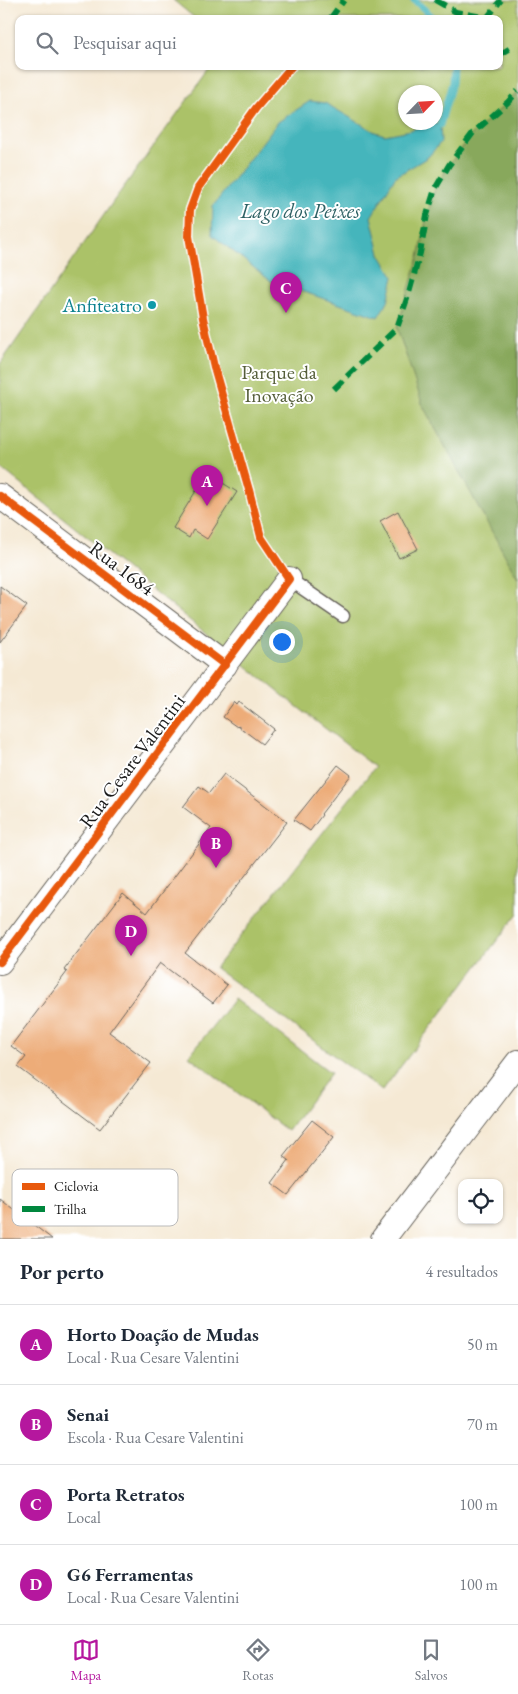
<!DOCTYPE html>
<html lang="pt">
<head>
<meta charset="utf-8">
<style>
  :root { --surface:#fff; --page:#f6f6f7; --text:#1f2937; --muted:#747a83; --line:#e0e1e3; --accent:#b5179e }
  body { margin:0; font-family:"EB Garamond",serif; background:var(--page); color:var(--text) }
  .controls { position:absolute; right:15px; bottom:15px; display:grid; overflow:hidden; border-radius:10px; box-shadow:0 1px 4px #0004 }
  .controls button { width:45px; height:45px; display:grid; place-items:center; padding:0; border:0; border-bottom:1px solid var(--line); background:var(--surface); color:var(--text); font:25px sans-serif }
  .compass { position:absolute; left:398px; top:85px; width:45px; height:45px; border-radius:50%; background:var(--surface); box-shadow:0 1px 4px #0004; rotate:65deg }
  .you { position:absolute; left:281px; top:641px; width:18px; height:18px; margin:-12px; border:4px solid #fff; border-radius:50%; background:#1a73e8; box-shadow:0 0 0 8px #1a73e833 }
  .badge { display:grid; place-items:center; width:32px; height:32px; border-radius:50%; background:var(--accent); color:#fff; font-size:16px; font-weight:700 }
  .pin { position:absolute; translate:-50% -41px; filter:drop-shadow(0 1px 2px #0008) }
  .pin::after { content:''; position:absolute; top:26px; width:18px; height:15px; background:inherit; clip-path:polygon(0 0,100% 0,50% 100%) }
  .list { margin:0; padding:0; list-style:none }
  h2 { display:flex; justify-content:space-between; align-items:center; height:65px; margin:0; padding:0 20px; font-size:21px }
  h2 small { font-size:16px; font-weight:400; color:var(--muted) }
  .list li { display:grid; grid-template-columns:32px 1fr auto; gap:15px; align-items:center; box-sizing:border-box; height:80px; padding:0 20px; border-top:1px solid var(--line) }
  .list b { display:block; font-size:19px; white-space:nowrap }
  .list p { margin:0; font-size:16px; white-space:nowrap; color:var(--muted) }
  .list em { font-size:16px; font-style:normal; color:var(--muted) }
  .icon { flex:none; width:28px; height:28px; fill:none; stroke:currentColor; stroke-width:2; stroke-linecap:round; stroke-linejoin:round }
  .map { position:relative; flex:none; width:518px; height:1239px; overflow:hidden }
  .search { position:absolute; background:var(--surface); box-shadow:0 1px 4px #0004; left:15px; right:15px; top:15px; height:55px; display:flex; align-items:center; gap:12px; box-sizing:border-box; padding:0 18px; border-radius:10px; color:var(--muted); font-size:19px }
  .sheet { height:385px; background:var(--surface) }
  nav { display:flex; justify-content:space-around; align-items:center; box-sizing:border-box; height:70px; border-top:1px solid var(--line); background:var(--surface); font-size:14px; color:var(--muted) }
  nav a { display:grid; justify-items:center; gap:2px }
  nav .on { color:var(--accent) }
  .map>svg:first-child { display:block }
  .green { fill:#abc267; stroke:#646f42; fill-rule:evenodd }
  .forest { fill:#88a85c; stroke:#52623c }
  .water { fill:#45b5bc; stroke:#30686c }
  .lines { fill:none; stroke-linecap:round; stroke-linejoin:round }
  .stream { stroke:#45b5bc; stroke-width:7 }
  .building { fill:#edac78 }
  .lane-casing { stroke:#68645c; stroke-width:15 }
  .street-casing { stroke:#68645c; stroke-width:26 }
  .lane { stroke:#fff; stroke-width:12 }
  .street { stroke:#fff; stroke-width:24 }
  .quiet { stroke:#00873e; stroke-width:6; stroke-dasharray:12 6; stroke-linecap:butt }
  .cycleway-casing { stroke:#fff; stroke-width:11 }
  .cycleway { stroke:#e8590c; stroke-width:8 }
  .culture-dot { fill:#0f9aa8; stroke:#fff; stroke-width:2 }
  .labels { text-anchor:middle; stroke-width:4; stroke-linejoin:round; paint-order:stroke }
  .culture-label { font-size:20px; fill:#0d838f; stroke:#fff; text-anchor:end }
  .park-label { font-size:20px; fill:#555e3a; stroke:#fff }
  .street-label { font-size:20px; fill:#1c1c1c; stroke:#fff }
  .water-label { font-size:21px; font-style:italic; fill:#2e6164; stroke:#fff }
  .key { fill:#fff; stroke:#bbb; stroke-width:1 }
  .key-label { font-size:14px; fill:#1c1c1c }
</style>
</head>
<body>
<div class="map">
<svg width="518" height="1239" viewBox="0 0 518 1239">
  <rect width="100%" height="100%" fill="#fff"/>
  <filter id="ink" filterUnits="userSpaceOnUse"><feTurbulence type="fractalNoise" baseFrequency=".02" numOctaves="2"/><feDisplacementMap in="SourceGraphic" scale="10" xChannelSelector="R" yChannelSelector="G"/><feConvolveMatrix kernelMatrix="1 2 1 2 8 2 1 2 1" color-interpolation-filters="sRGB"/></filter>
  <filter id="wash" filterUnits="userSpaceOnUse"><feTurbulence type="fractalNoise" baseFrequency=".0096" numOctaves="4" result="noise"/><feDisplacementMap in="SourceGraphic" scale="20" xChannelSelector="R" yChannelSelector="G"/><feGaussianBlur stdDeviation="1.12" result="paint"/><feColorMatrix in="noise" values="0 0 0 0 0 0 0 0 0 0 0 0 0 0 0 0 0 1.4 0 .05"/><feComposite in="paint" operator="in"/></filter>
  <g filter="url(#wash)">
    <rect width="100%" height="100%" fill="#f5e9d4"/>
    <g class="green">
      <path d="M173,0H518V913L382,1091L215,968L375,767L286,698L0,467V364L115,199L212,66H499V19H196ZM406,92H436V122H406Z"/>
      <polygon points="234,999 331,1073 288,1131 189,1056"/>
    </g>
    <polygon class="forest" points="518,91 518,579 423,406 397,328 420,253 427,215 435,189 449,165 473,133 508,102"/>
    <polygon class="water" points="310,101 325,103 375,132 385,135 411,130 430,123 440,125 441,142 428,157 395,177 371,217 380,254 394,277 388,301 378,317 271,281 212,235 213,206 278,122"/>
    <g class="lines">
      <g class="stream">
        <polyline points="414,0 435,19"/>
        <polyline points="440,125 452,83 453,66"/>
      </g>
    </g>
    <g id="blocks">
      <g class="building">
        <polygon points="207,473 237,492 207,539 193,530 189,538 173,528"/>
        <polygon points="398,511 418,549 399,558 380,521"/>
        <polygon points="0,586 27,606 0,642"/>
        <polygon points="234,702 237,705 239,702 274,729 262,744 238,726 237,727 223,717"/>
        <polygon points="338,765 351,775 321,814 322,815 310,831 294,820"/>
        <polygon points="224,774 287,822 185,953 227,985 213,1003 160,963 109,1032 151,1063 100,1129 18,1067 26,1057 11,1046 67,972 64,970 123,893 147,913 211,828 183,807 199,786 209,793"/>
        <polygon points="312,1120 334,1137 288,1195 272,1183 289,1160 283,1156"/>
        <polygon points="0,1199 52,1239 0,1239"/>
      </g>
    </g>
  </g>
  <g filter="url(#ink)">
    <use href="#blocks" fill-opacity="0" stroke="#68645c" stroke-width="1"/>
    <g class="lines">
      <defs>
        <polyline id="lane" points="289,579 343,616"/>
        <g id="street">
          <polyline points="0,496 225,665"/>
          <polyline points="0,962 289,579"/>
          <polyline points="383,1239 518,1062"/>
        </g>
      </defs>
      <use href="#lane" class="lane-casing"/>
      <use href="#street" class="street-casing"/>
      <use href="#lane" class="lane"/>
      <use href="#street" class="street"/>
      <g class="quiet">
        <polyline points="435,0 456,12 487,18 501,0"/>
        <polyline points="330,19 344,0"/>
        <polyline points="499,55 514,46"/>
        <polyline points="487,68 489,66"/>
        <polyline points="334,389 397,328 409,293 420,253 427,215 435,189 449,165 473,133 508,102 518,91"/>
      </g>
      <defs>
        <g id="cycleway">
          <polyline points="0,496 225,665"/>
          <polyline points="0,962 289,579 261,537 249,490 214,367 203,318 189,236 190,210 198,188 256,108 292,66"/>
        </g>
      </defs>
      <use href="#cycleway" class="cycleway-casing"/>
      <use href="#cycleway" class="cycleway"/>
    </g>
  </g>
  <circle class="culture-dot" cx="152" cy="305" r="5"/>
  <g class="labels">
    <g class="culture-label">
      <text x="142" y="312">Anfiteatro</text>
    </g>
    <g class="park-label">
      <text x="279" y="379">Parque da<tspan x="279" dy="23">Inovação</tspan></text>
    </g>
    <g class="street-label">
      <text transform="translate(122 568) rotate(37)" y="7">Rua 1684</text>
      <text transform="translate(132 761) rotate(-53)" y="7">Rua Cesare Valentini</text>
    </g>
    <g class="water-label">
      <text x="300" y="218">Lago dos Peixes</text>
    </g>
  </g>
  <rect x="12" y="1169" width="166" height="57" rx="8" class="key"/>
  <rect x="22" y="1183" width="23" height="7" fill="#e8590c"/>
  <rect x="22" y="1206" width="23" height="6" fill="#00873e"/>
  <g class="key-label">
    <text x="54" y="1191">Ciclovia</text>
    <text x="54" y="1214">Trilha</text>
  </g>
</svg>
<div class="controls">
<button><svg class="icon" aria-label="locate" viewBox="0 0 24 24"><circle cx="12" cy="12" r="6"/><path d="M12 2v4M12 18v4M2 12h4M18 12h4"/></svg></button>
</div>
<svg class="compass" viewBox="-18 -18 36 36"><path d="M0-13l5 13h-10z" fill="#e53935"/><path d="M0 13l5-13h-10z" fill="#747a83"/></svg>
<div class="you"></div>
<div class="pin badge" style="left:207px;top:506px">A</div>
<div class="pin badge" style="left:216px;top:868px">B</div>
<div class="pin badge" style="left:286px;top:313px">C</div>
<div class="pin badge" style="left:131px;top:956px">D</div>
<div class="search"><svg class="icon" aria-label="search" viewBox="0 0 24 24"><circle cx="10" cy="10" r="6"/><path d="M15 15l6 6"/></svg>Pesquisar aqui</div>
</div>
<section class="sheet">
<h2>Por perto<small>4 resultados</small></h2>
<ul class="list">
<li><span class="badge">A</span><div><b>Horto Doação de Mudas</b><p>Local · Rua Cesare Valentini</p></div><em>50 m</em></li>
<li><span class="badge">B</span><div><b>Senai</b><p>Escola · Rua Cesare Valentini</p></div><em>70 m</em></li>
<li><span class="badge">C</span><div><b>Porta Retratos</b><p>Local</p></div><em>100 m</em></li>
<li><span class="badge">D</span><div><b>G6 Ferramentas</b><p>Local · Rua Cesare Valentini</p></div><em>100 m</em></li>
</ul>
</section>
<nav>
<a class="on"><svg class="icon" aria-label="map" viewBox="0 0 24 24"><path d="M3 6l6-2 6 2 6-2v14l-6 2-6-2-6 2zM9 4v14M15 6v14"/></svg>Mapa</a>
<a><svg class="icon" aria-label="directions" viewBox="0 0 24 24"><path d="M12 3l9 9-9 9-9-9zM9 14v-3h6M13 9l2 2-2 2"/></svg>Rotas</a>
<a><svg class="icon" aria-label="saved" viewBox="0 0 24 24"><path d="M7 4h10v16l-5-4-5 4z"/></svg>Salvos</a>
</nav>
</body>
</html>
